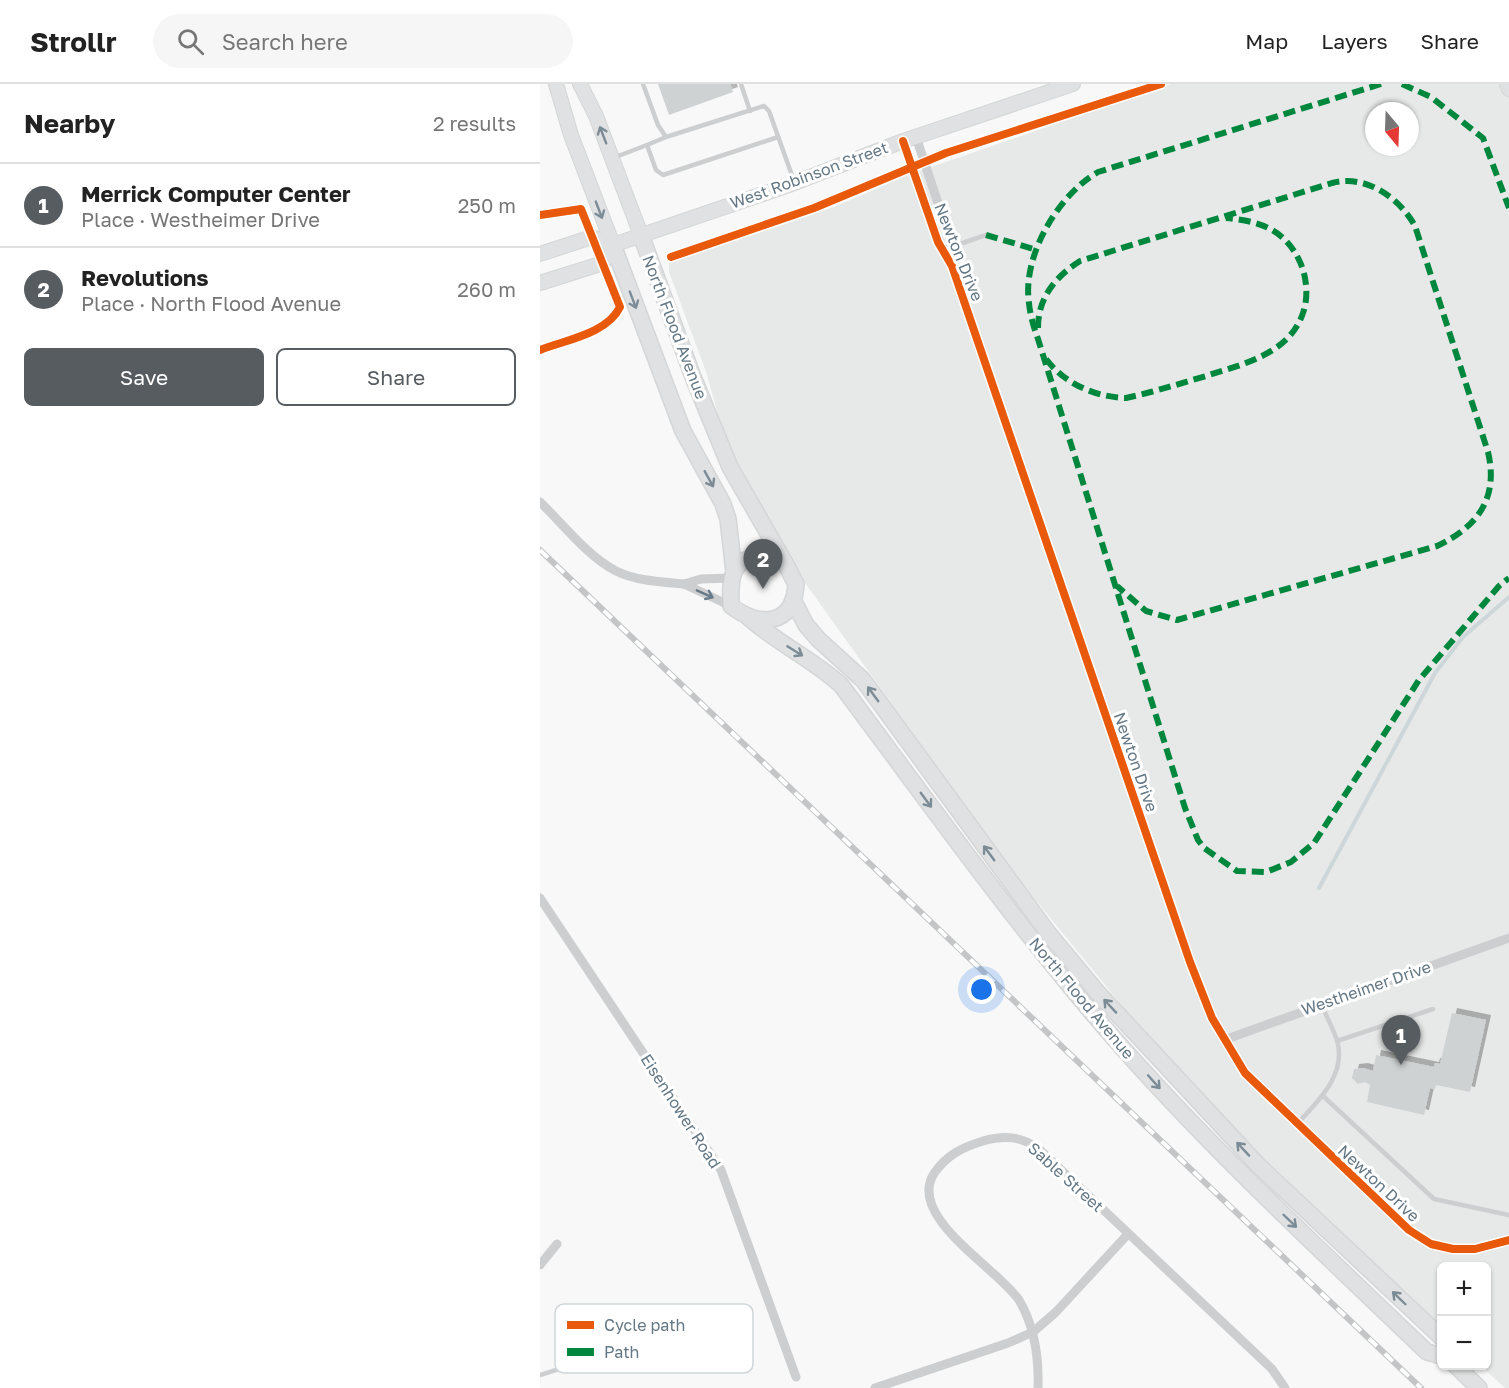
<!DOCTYPE html>
<html lang="en">
<head>
<meta charset="utf-8">
<style>
  :root { --surface:#fff; --page:#f6f6f6; --text:#222; --muted:#767676; --line:#e0e0e0; --accent:#575c61 }
  body { margin:0; font-family:"Golos Text",sans-serif; background:var(--page); color:var(--text) }
  .controls { position:absolute; right:18px; bottom:18px; display:grid; overflow:hidden; border-radius:9px; box-shadow:0 2px 4px #0004 }
  .controls button { width:54px; height:54px; display:grid; place-items:center; padding:0; border:0; border-bottom:2px solid var(--line); background:var(--surface); color:var(--text); font:30px sans-serif }
  .compass { position:absolute; left:825px; top:18px; width:54px; height:54px; border-radius:50%; background:var(--surface); box-shadow:0 2px 4px #0004; rotate:161deg }
  .you { position:absolute; left:442px; top:906px; width:21px; height:21px; margin:-15px; border:4px solid #fff; border-radius:50%; background:#1a73e8; box-shadow:0 0 0 9px #1a73e833 }
  .badge { display:grid; place-items:center; width:39px; height:39px; border-radius:50%; background:var(--accent); color:#fff; font-size:20px; font-weight:700 }
  .pin { position:absolute; translate:-50% -50px; filter:drop-shadow(0 2px 3px #0008) }
  .pin::after { content:''; position:absolute; top:32px; width:21px; height:18px; background:inherit; clip-path:polygon(0 0,100% 0,50% 100%) }
  .list { margin:0; padding:0; list-style:none }
  h2 { display:flex; justify-content:space-between; align-items:center; height:78px; margin:0; padding:0 24px; font-size:26px }
  h2 small { font-size:20px; font-weight:400; color:var(--muted) }
  .list li { display:grid; grid-template-columns:39px 1fr auto; gap:18px; align-items:center; box-sizing:border-box; height:84px; padding:0 24px; border-top:2px solid var(--line) }
  .list b { display:block; font-size:22px; white-space:nowrap }
  .list p { margin:0; font-size:20px; white-space:nowrap; color:var(--muted) }
  .list em { font-size:20px; font-style:normal; color:var(--muted) }
  .actions { display:flex; gap:12px; padding:18px 24px }
  .actions a { flex:1; padding:14px 0; border:2px solid var(--accent); border-radius:9px; text-align:center; font-size:21px; color:var(--accent) }
  .actions .main { background:var(--accent); color:#fff }
  .icon { flex:none; width:33px; height:33px; fill:none; stroke:currentColor; stroke-width:2; stroke-linecap:round; stroke-linejoin:round }
  .map { position:relative; flex:none; width:969px; height:1304px; overflow:hidden }
  header { display:flex; align-items:center; gap:36px; box-sizing:border-box; height:84px; padding:0 30px; background:var(--surface); border-bottom:2px solid var(--line) }
  header strong { font-size:28px }
  nav { display:flex; gap:33px; margin-inline-start:auto; font-size:21px }
  .search { width:420px; height:54px; background:var(--page); display:flex; align-items:center; gap:15px; box-sizing:border-box; padding:0 21px; border-radius:33px; color:var(--muted); font-size:22px }
  main { display:flex }
  aside { flex:1; background:var(--surface) }
  .map>svg:first-child { display:block }
  .built { fill:#e7e9e9; fill-rule:evenodd }
  .lines { fill:none; stroke-linecap:round; stroke-linejoin:round }
  .stream { stroke:#cdd6d9; stroke-width:4 }
  .building { fill:#cfd2d3; filter:url(#shadow) }
  .secondary-casing { stroke:#d4d6d6; stroke-width:16 }
  .primary-casing { stroke:#d5d6d7; stroke-width:18 }
  .lane { stroke:#cdcecf; stroke-width:4.5 }
  .street { stroke:#cdcecf; stroke-width:9 }
  .secondary { stroke:#e0e1e2; stroke-width:14 }
  .primary { stroke:#e0e1e2; stroke-width:15 }
  .rail-casing { stroke:#c3c5c6; stroke-width:6 }
  .rail { stroke:#fff; stroke-width:4; stroke-dasharray:11; stroke-linecap:butt }
  .quiet { stroke:#00873e; stroke-width:6; stroke-dasharray:12 6; stroke-linecap:butt }
  .cycleway-casing { stroke:#fff; stroke-width:11 }
  .cycleway { stroke:#e8590c; stroke-width:8 }
  .oneway { stroke:#7c8c97 }
  .oneway2 { stroke:#687b88 }
  .labels { text-anchor:middle; stroke-width:6; stroke-linejoin:round; paint-order:stroke }
  .street-label { font-size:16px; fill:#637784; stroke:#fff }
  .key { fill:#fff; stroke:#d0d6da; stroke-width:1.5 }
  .key-label { font-size:16px; fill:#637784 }
</style>
</head>
<body>
<header>
<strong>Strollr</strong>
<div class="search"><svg class="icon" aria-label="search" viewBox="0 0 24 24"><circle cx="10" cy="10" r="6"/><path d="M15 15l6 6"/></svg>Search here</div>
<nav><a>Map</a><a>Layers</a><a>Share</a></nav>
</header>
<main>
<aside>
<h2>Nearby<small>2 results</small></h2>
<ul class="list">
<li><span class="badge">1</span><div><b>Merrick Computer Center</b><p>Place · Westheimer Drive</p></div><em>250 m</em></li>
<li><span class="badge">2</span><div><b>Revolutions</b><p>Place · North Flood Avenue</p></div><em>260 m</em></li>
</ul>
<div class="actions"><a class="main">Save</a><a>Share</a></div>
</aside>
<div class="map">
<svg width="969" height="1304" viewBox="0 0 969 1304">
  <defs>
    <filter id="shadow"><feDropShadow dx="5" dy="-5" stdDeviation="0" flood-color="#0004"/></filter>
  </defs>
  <rect width="100%" height="100%" fill="#f8f8f8"/>
  <path class="built" d="M631,0H969V1304H965L941,1282H946V1182H902L901,1244L713,1064L605,950L471,786L245,471L204,394L180,337L166,288L129,188V179L294,123L368,91ZM834,27H870V63H834Z"/>
  <g class="lines">
    <polyline class="stream" points="779,804 895,589 923,553 969,513"/>
  </g>
  <g class="building">
    <polygon points="118,0 190,0 193,8 129,31"/>
    <polygon points="912,929 946,936 930,1008 896,1001 895,1005 890,1004 884,1031 827,1018 830,1001 825,998 818,1000 812,994 814,985 823,984 833,987 836,971 894,983 895,979 900,980"/>
  </g>
  <g class="lines">
    <defs>
      <g id="secondary">
        <polyline points="16,0 31,51 73,161"/>
        <polyline points="40,0 56,32 101,151"/>
        <polyline points="967,0 969,5"/>
        <polyline points="0,170 52,153 73,161"/>
        <polyline points="0,199 63,179 73,161 249,101 363,57 533,0"/>
      </g>
      <g id="primary">
        <polyline points="101,151 153,293 190,383 245,479"/>
        <polyline points="73,161 143,347 183,420 188,435 194,488"/>
        <path d="M224,471L245,479L256,500C254,542 219,544 191,522C190,493 190,475 224,471Z"/>
        <polyline points="253,516 266,541 279,556 323,596 509,850 558,909 718,1081 902,1254"/>
        <path d="M208,533C237,559 272,575 301,601C380,707 458,816 543,918C648,1044 769,1155 887,1268L902,1272"/>
        <polyline points="916,1282 939,1304"/>
      </g>
    </defs>
    <use href="#secondary" class="secondary-casing"/>
    <use href="#primary" class="primary-casing"/>
    <g class="lane">
      <polyline points="103,0 118,41 126,53 224,22 229,27 254,97"/>
      <polyline points="201,0 210,27"/>
      <polyline points="126,53 107,61 116,86 123,91 238,53"/>
      <polyline points="73,74 107,61"/>
      <polyline points="411,163 446,151"/>
      <polyline points="797,957 893,925"/>
      <polyline points="783,1012 894,1115 969,1131"/>
      <path d="M757,1040C778,1017 807,991 797,956C793,945 787,933 782,922"/>
      <polyline points="0,1291 50,1275"/>
    </g>
    <g class="street">
      <polyline points="376,53 410,155 412,179"/>
      <polyline points="363,57 398,158 412,182 650,878 672,934 705,989 869,1146 891,1160 913,1165 935,1165 969,1156"/>
      <path d="M0,418C23,440 47,472 76,487C96,497 122,498 144,500"/>
      <polyline points="191,494 161,495 144,500 191,522"/>
      <polyline points="0,814 181,1086 256,1293"/>
      <polyline points="684,956 969,854"/>
      <polyline points="0,1181 17,1160"/>
      <polyline points="335,1304 468,1259 493,1248 516,1228 588,1150"/>
      <path d="M498,1304C499,1273 495,1243 479,1216C459,1185 364,1132 395,1088C407,1071 423,1063 443,1057C464,1051 481,1052 499,1065L732,1285L745,1304"/>
    </g>
    <use href="#secondary" class="secondary"/>
    <use href="#primary" class="primary"/>
    <defs>
      <polyline id="rail" points="0,466 881,1304"/>
    </defs>
    <use href="#rail" class="rail-casing"/>
    <use href="#rail" class="rail"/>
    <g class="quiet">
      <path d="M841,0L558,88C518,111 482,172 489,219C490,231 494,244 498,255L645,724L658,756L664,764L697,787L726,788L751,778L774,759L879,596L959,502L969,494"/>
      <polyline points="862,0 891,13 943,54 969,124"/>
      <polyline points="446,151 497,166"/>
      <path d="M498,244C498,214 515,193 540,177L792,99C825,90 859,113 875,142L948,368C959,415 937,443 897,462L637,536L606,527L577,502"/>
      <path d="M506,275C525,300 555,313 586,314C613,308 639,300 666,292C706,279 754,269 765,222C768,208 766,191 760,178C745,145 719,137 686,134"/>
    </g>
    <defs>
      <g id="cycleway">
        <polyline points="363,57 398,158 412,182 650,878 672,934 705,989 869,1146 891,1160 913,1165 935,1165 969,1156"/>
        <path d="M0,131L41,125L80,223C67,250 25,256 0,266"/>
        <polyline points="131,173 274,124 406,69 621,0"/>
      </g>
    </defs>
    <use href="#cycleway" class="cycleway-casing"/>
    <use href="#cycleway" class="cycleway"/>
  </g>
  <defs><path id="oneway-shaft" d="M-6 0H5M1.5-3L5.5 0L1.5 3" fill="none" stroke-width="1.6" stroke-linecap="round" stroke-linejoin="round" transform="scale(1.5)"/></defs>
  <g class="oneway">
    <use href="#oneway-shaft" transform="translate(63 51) rotate(-111)"/>
    <use href="#oneway-shaft" transform="translate(59 126) rotate(69)"/>
    <use href="#oneway-shaft" transform="translate(93 216) rotate(69)"/>
    <use href="#oneway-shaft" transform="translate(169 395) rotate(61)"/>
    <use href="#oneway-shaft" transform="translate(255 567) rotate(32)"/>
    <use href="#oneway-shaft" transform="translate(333 610) rotate(-126)"/>
    <use href="#oneway-shaft" transform="translate(386 716) rotate(54)"/>
    <use href="#oneway-shaft" transform="translate(449 769) rotate(-126)"/>
    <use href="#oneway-shaft" transform="translate(570 922) rotate(-133)"/>
    <use href="#oneway-shaft" transform="translate(614 998) rotate(48)"/>
    <use href="#oneway-shaft" transform="translate(703 1065) rotate(-133)"/>
    <use href="#oneway-shaft" transform="translate(750 1137) rotate(44)"/>
    <use href="#oneway-shaft" transform="translate(859 1214) rotate(-136)"/>
  </g>
  <use class="oneway2" href="#oneway-shaft" transform="translate(165 510) rotate(24)"/>
  <g class="labels">
    <g class="street-label">
      <text transform="translate(269 91) rotate(-20)" y="6">West Robinson Street</text>
      <text transform="translate(419 168) rotate(68)" y="6">Newton Drive</text>
      <text transform="translate(135 243) rotate(69)" y="6">North Flood Avenue</text>
      <text transform="translate(596 678) rotate(71)" y="6">Newton Drive</text>
      <text transform="translate(826 904) rotate(-19)" y="6">Westheimer Drive</text>
      <text transform="translate(542 914) rotate(50)" y="6">North Flood Avenue</text>
      <text transform="translate(141 1027) rotate(57)" y="6">Eisenhower Road</text>
      <text transform="translate(526 1093) rotate(42)" y="6">Sable Street</text>
      <text transform="translate(839 1099) rotate(43)" y="6">Newton Drive</text>
    </g>
  </g>
  <rect x="15" y="1220" width="198" height="69" rx="9" class="key"/>
  <rect x="27" y="1237" width="27" height="8" fill="#e8590c"/>
  <rect x="27" y="1264" width="27" height="8" fill="#00873e"/>
  <g class="key-label">
    <text x="64" y="1247">Cycle path</text>
    <text x="64" y="1274">Path</text>
  </g>
</svg>
<div class="controls">
<button>+</button>
<button>−</button>
</div>
<svg class="compass" viewBox="-18 -18 36 36"><path d="M0-13l5 13h-10z" fill="#e53935"/><path d="M0 13l5-13h-10z" fill="#767676"/></svg>
<div class="you"></div>
<div class="pin badge" style="left:861px;top:981px">1</div>
<div class="pin badge" style="left:223px;top:505px">2</div>
</div>
</main>
</body>
</html>
